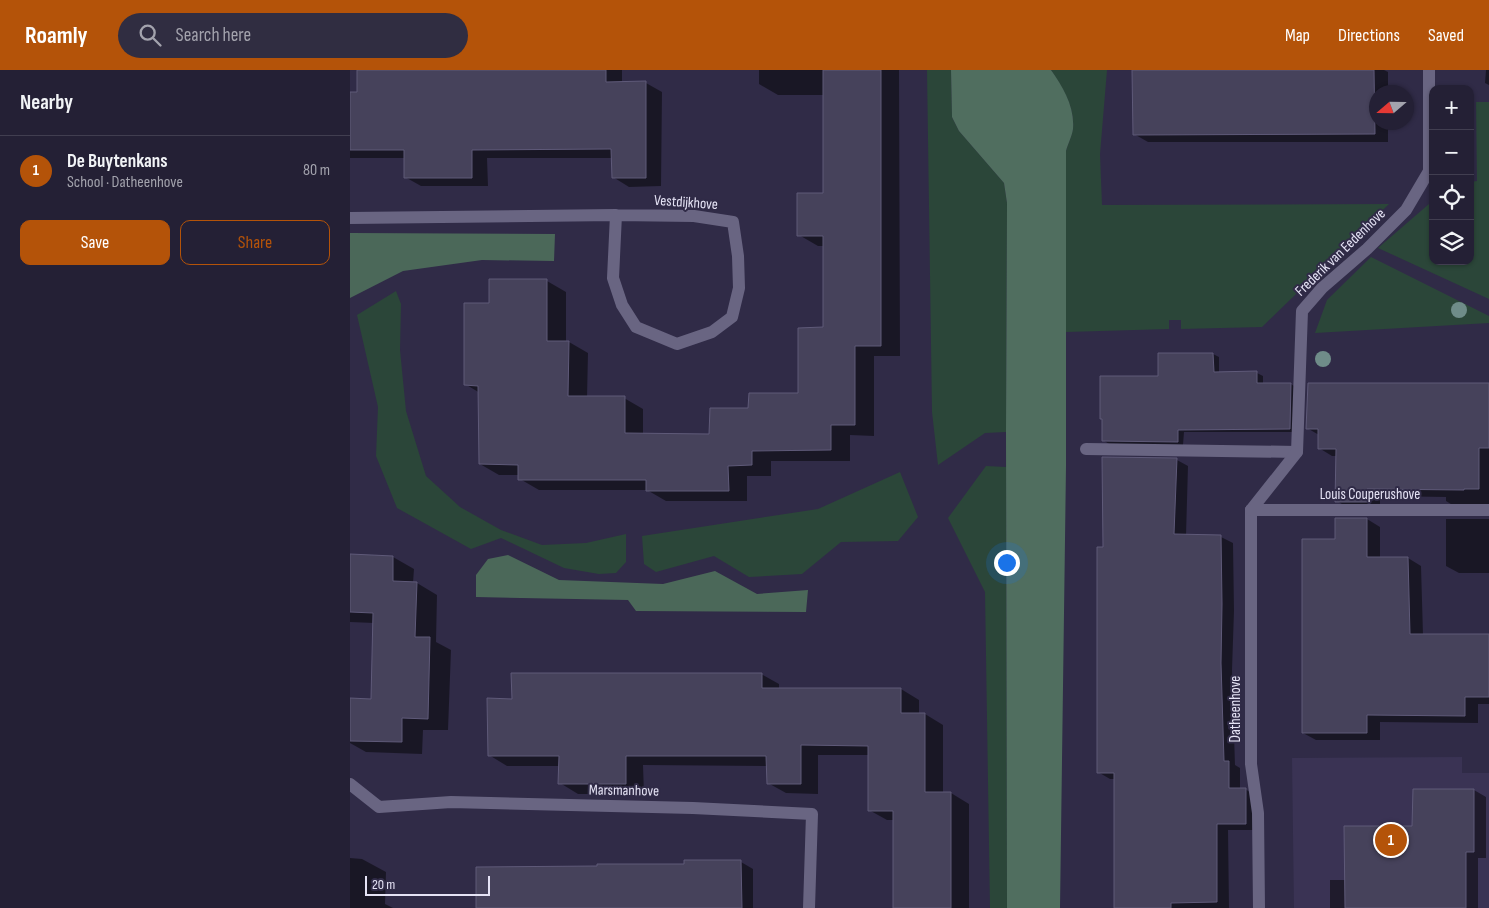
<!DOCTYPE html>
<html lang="en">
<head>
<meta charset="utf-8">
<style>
  :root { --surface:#242035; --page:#302d41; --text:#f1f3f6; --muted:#a3a3ad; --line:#413e50; --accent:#b45309 }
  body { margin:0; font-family:"Sofia Sans Condensed",sans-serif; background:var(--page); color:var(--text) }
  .controls { position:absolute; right:15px; top:15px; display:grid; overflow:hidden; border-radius:10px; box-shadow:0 1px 4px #0004 }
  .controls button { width:45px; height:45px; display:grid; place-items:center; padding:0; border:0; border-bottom:1px solid var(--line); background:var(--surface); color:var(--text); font:25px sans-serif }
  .compass { position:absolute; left:1019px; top:15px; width:45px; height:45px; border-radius:50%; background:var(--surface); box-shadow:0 1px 4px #0004; rotate:250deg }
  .scale { position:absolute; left:15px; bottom:12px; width:125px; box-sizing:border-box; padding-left:5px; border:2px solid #e5e3f5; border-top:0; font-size:14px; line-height:18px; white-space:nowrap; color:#e5e3f5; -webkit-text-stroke:4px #302b47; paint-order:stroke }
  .you { position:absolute; left:656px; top:492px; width:18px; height:18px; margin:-12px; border:4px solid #fff; border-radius:50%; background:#1a73e8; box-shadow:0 0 0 8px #1a73e833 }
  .badge { display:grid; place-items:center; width:32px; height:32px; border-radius:50%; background:var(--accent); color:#fff; font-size:16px; font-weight:700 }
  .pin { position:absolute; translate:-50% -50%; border:2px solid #fff; box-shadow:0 1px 5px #0006 }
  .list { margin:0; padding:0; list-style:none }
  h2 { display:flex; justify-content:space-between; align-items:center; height:65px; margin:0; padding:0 20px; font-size:21px }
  h2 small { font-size:16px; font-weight:400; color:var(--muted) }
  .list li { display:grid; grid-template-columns:32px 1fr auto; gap:15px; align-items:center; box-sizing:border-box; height:70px; padding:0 20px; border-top:1px solid var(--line) }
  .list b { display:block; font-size:19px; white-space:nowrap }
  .list p { margin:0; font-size:16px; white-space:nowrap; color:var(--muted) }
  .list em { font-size:16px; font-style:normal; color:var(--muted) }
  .actions { display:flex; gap:10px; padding:15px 20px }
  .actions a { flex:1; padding:11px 0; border:1px solid var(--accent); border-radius:10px; text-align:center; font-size:18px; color:var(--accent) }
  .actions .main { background:var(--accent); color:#fff }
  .icon { flex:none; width:28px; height:28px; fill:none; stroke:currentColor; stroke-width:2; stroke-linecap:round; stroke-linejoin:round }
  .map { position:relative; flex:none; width:1139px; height:838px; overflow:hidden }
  header { display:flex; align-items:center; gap:30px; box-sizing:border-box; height:70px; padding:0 25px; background:var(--accent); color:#fff }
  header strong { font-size:24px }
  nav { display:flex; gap:28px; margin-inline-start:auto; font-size:18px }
  .search { width:350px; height:45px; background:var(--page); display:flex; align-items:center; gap:12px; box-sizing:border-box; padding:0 18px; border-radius:28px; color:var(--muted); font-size:19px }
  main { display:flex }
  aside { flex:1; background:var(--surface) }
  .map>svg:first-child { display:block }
  .built { fill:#3a3354 }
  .green { fill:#2b4639 }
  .forest { fill:#4b6859 }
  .water { fill:#506e5f }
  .shadow { fill:#0007 }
  .building { fill:#46425b; stroke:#5f5a79 }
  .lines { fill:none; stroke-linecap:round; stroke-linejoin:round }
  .street { stroke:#696582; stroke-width:12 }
  .tree { fill:#6f8c89 }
  .labels { text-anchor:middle; stroke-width:4; stroke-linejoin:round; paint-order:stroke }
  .street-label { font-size:15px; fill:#e5e3f5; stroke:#302b47 }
</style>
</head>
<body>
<header>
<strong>Roamly</strong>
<div class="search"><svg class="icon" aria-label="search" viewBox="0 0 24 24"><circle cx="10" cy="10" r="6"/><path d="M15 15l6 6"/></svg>Search here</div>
<nav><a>Map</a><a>Directions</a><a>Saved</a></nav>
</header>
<main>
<aside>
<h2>Nearby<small></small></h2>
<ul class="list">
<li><span class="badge">1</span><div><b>De Buytenkans</b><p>School · Datheenhove</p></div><em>80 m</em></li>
</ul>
<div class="actions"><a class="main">Save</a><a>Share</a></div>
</aside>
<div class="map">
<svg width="1139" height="838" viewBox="0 0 1139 838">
  <rect width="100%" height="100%" fill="#302b47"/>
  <polygon class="built" points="1112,687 1112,703 1139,703 1139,838 944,838 942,688"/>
  <g class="green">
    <polygon points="577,0 601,0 602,47 609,61 654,113 657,133 656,362 635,363 588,395 582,342"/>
    <path d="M701,0H757L750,84L752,135L1039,134L912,257L831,259V250H819V259L716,262V81C718,74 722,66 723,58C725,37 712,17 701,0Z"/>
    <polygon points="1126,32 1139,32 1139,229 1028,178 1079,134 1083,127 1083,191 1120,191 1120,112 1127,111"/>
    <polygon points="1021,187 1139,246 1139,253 965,263 977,230"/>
    <polygon points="46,221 51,234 50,280 56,341 76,406 110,437 151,460 192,475 236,473 276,464 276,492 266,503 249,504 214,498 151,468 121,479 47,438 26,386 28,337 7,245"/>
    <polygon points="636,396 656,397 657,838 640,838 635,522 598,448"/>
    <polygon points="550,402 568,447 548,471 491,472 452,504 399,507 364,486 306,502 294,494 292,466 468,439"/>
  </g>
  <g class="forest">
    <polygon points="0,163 205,164 204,191 132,190 53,201 0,228"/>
    <polygon points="158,485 209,510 313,514 365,501 407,524 458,520 456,542 286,541 278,530 126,527 126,505 138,489"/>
  </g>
  <path class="water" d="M601,0H701C713,17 725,37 723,59C722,66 718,74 716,81V396L710,838H657L656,362L657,133L654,113L609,61L602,47Z"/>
  <g class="shadow">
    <polygon points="8,0 272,0 272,13 296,13 312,22 311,116 279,117 263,107 262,88 137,88 138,116 71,116 55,107 55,88 0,88 0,23 8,23"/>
    <polygon points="409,0 549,0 550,286 524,286 524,366 500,365 500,391 421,391 421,406 397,406 397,431 316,431 297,420 189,420 170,409 170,405 149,405 130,394 130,323 115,314 140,235 140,210 197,211 216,222 216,272 219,272 238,283 237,328 274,328 293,339 293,364 361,365 400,339 449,324 474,259 474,176 468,176 449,165 474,124 475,25 428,25 409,14"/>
    <polygon points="784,0 1034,0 1038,2 1038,22 1026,22 1026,52 1038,52 1038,72 798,72 784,64"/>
    <polygon points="1136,0 1139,0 1139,15 1135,13"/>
    <polygon points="810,284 863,284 869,287 869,303 907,303 913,306 913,314 941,314 947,318 945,362 834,362 833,375 759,374 753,370 810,307"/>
    <polygon points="1139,315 1139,439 1109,439 1096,431 1096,427 1030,426 1030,439 1000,439 987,431 987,386 982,386 969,378 969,365 957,358"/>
    <polygon points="827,390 838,396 836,466 871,467 883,473 884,541 882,600 885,695 890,698 890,719 895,719 907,726 907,760 878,760 879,838 765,838 766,709 760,709 748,702 754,478"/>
    <polygon points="1017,449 1030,457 1030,488 1058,488 1071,496 1073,565 1139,565 1139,634 1128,634 1128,653 1030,652 1030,670 966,670 953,663 986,470"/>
    <polygon points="1096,449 1139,449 1139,503 1109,503 1096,496"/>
    <polygon points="0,486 43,487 64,499 63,513 67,513 87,525 86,572 101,580 98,660 73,660 72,684 16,682 0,673 0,630 22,630 24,553 0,552"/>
    <polygon points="411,604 429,614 429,619 551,619 569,630 569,645 575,644 593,655 593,723 601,723 619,734 619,838 544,838 545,750 537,750 519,740 519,685 468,685 468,724 436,723 418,713 417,696 293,695 294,724 228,724 210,713 210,696 157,696 139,685 163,630"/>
    <polygon points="1124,720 1136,727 1136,788 1128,788 1128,838 980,838 980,810 996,810 1064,758"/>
    <polygon points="0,788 12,789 36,802 35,834 43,838 0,838"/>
    <polygon points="391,792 403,799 403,838 127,838 336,795"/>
  </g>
  <g class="building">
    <polygon points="7,0 256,0 256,12 296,11 296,108 262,108 261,79 122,80 122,108 54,108 54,80 0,80 0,22 7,22"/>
    <polygon points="473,0 531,0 531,276 505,276 505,355 481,355 481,380 402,381 402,395 378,396 379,421 296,421 296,410 168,410 168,395 129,394 128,316 114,315 114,233 139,233 139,209 197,209 197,271 219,271 218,326 275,326 275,363 359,364 360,338 398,338 399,323 448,323 448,258 473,257 473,166 447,166 447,123 473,123"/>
    <polygon points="782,0 1024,0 1025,64 783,65"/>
    <polygon points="808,283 863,283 864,302 907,301 907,313 941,313 940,359 828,360 828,372 752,371 752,349 750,349 750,306 808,306"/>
    <polygon points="958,313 1139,313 1139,378 1129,378 1129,419 1114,419 1114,420 1017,419 1017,432 985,432 986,379 968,379 968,359 956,359"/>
    <polygon points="752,387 827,388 824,464 871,465 872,534 871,593 874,691 879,691 879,718 896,718 896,754 867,754 867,832 821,833 821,838 764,838 764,703 747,703 747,477 753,477"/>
    <polygon points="985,448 1017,448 1017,487 1058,487 1060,564 1139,564 1139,627 1115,627 1115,646 1017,645 1017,663 952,663 952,469 985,469"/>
    <polygon points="0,484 43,486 43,511 67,512 65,567 80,567 78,649 52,648 52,672 0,671 0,628 21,629 23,543 0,542"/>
    <polygon points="161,603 412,603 412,618 551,618 551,643 575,643 575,722 601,722 601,838 543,838 543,741 518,741 518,676 451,675 451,714 417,714 416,686 276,686 276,714 208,714 209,686 138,686 137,628 162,629"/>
    <polygon points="1063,719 1124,719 1124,782 1116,782 1116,838 995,838 994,756 1062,756"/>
    <polygon points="334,790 391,790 392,838 126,838 126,797 247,796 247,794 334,794"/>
  </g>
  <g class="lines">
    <g class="street">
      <polyline points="0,148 266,145 344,146 383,152 388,186 389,218 382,247 362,262 327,274 286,257 272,235 263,208 266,145"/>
      <polyline points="736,379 947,382"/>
      <polyline points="901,440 947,382 952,241 972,218 1017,179 1056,140 1079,101 1079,0"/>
      <polyline points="901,440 901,694 908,743 909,838"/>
      <polyline points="901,440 1139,440"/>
      <polyline points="0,714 29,737 101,732 343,738 462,744 459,838"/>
    </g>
  </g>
  <g class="tree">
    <circle cx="1109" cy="240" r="8"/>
    <circle cx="973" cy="289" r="8"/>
  </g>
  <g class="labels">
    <g class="street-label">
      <text transform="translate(336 132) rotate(4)" y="5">Vestdijkhove</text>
      <text transform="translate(990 182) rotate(-44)" y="5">Frederik van Eedenhove</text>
      <text x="1020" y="429">Louis Couperushove</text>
      <text transform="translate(885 639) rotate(-90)" y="5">Datheenhove</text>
      <text transform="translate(274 720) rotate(1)" y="5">Marsmanhove</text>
    </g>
  </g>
</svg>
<div class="controls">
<button>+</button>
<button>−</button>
<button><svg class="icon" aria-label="locate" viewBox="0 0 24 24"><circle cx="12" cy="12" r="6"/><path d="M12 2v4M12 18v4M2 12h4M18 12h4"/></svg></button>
<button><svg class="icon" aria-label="layers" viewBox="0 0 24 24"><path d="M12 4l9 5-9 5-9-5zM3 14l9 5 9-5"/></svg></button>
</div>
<svg class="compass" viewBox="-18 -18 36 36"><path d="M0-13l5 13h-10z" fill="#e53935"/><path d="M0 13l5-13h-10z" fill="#a3a3ad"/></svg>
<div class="scale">20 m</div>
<div class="you"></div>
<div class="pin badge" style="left:1041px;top:770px">1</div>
</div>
</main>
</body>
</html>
